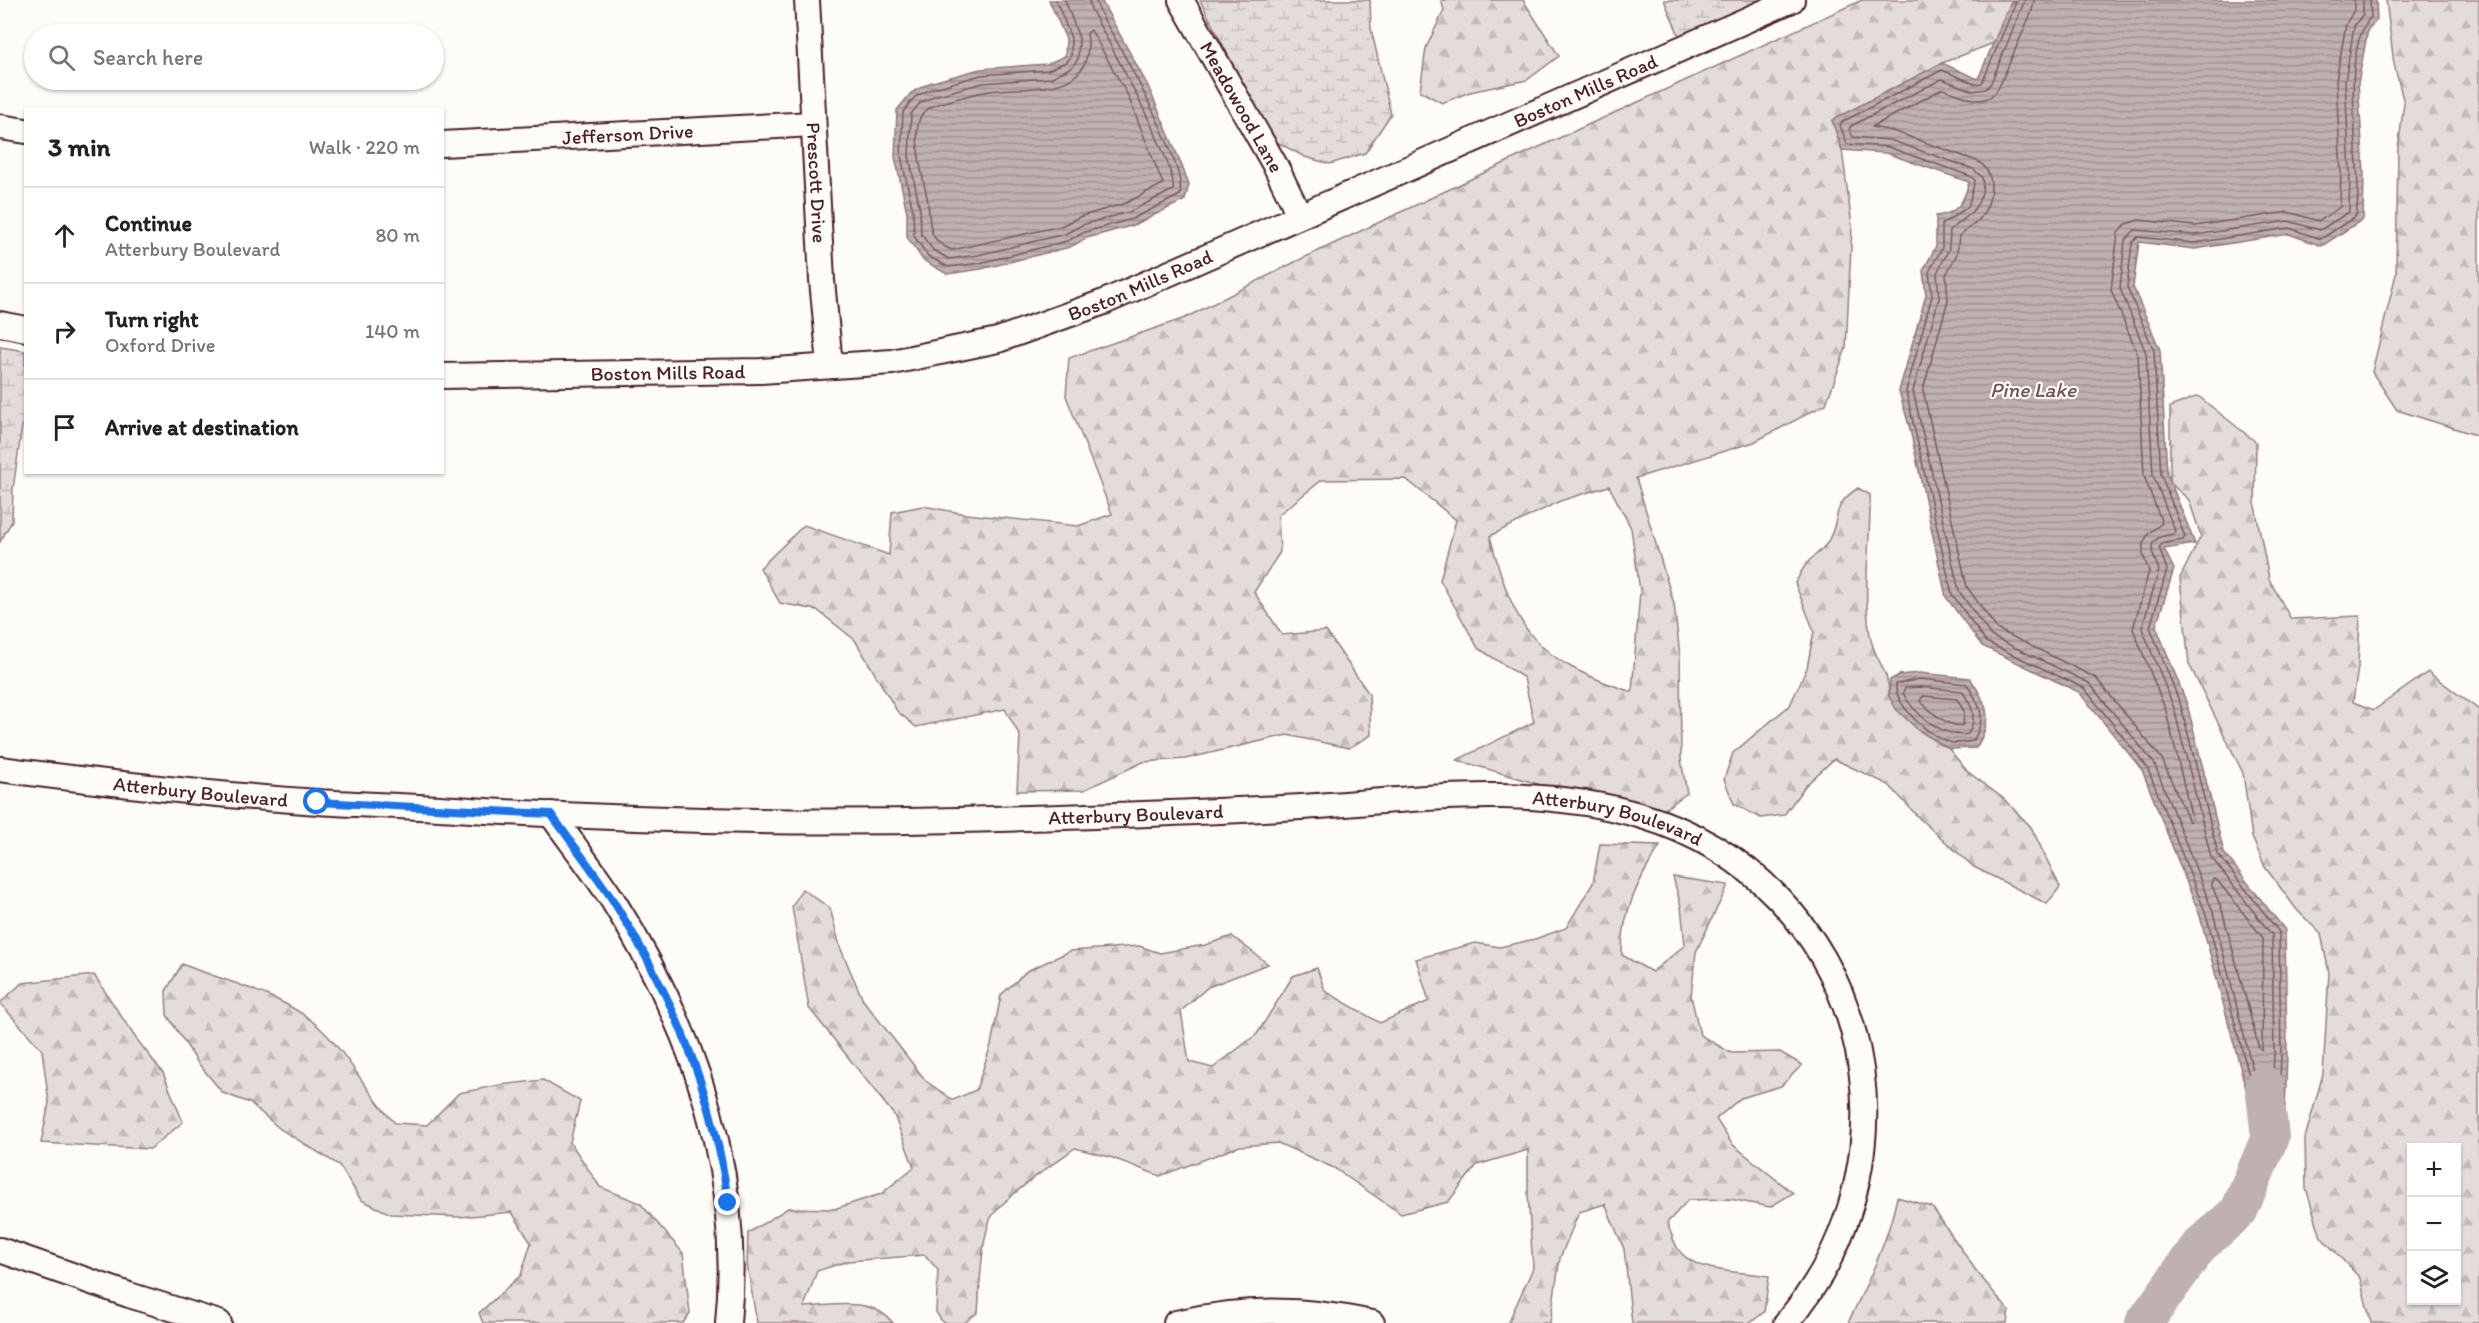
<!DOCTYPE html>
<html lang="en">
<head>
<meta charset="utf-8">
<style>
  :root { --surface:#fff; --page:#f6f6f6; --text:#222; --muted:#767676; --line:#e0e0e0 }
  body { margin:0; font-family:Itim,sans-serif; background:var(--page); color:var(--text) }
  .controls { position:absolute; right:18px; bottom:18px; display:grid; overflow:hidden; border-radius:0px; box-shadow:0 2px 4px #0004 }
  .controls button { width:54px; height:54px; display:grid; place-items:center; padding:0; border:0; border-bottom:2px solid var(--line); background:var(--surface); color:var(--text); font:30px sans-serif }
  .stop { position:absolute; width:18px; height:18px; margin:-14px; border:4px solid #1a73e8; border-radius:50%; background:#fff }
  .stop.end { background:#1a73e8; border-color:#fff; box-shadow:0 2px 6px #0008 }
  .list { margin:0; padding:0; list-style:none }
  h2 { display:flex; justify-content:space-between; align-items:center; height:78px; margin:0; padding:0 24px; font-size:26px }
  h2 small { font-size:20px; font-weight:400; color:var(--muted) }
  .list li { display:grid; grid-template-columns:39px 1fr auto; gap:18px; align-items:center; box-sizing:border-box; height:96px; padding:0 24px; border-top:2px solid var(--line) }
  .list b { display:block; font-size:22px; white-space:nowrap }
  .list p { margin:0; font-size:20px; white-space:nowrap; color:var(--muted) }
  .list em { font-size:20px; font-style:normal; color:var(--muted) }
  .icon { flex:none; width:33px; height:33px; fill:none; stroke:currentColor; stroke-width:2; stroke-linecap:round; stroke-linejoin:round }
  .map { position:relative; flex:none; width:2479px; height:1323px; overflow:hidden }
  .search { position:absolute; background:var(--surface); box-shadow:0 2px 4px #0004; left:24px; top:24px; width:420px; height:66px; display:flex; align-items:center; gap:15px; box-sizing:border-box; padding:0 21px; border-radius:33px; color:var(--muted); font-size:22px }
  .panel { position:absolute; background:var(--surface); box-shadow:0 2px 4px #0004; left:24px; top:108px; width:420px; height:366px; border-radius:0px }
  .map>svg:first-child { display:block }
  .forest { fill:url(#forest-firs); stroke:#967e82; stroke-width:1.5; fill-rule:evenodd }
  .wetland { fill:url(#wetland-marsh); stroke:#967e82; stroke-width:1.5 }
  .water { fill:url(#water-rules); stroke:#91777b; stroke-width:1.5 }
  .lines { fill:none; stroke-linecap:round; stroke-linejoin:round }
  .shore { stroke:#795961; stroke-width:1.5 }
  .river { stroke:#c0b1b1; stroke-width:38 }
  .minor-casing { stroke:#4a1f2b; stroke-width:28 }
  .minor { stroke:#fdfcf7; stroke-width:24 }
  .route { stroke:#1a73e8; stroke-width:8 }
  .labels { text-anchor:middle; stroke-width:4.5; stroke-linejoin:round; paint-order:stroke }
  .street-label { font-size:20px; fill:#4a1f2b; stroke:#fdfcf7 }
  .water-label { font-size:21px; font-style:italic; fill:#73525a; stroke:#fdfcf7 }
</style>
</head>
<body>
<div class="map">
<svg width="2479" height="1323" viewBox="0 0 2479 1323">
  <defs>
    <pattern id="forest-firs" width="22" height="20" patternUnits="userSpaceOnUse" patternTransform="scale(1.5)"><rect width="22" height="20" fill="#e3dcda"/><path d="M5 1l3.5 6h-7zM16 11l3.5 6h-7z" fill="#c4bcbb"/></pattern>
    <pattern id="wetland-marsh" width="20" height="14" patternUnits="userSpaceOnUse" patternTransform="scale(1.5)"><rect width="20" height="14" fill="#e3dcda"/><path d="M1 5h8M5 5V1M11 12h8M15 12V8" fill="none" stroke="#c4bcbb"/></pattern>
    <pattern id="water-rules" width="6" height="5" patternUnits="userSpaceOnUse" patternTransform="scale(1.5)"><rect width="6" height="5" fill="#c0b1b1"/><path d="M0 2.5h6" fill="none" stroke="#9e8f90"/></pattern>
  </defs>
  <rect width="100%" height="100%" fill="#fdfcf7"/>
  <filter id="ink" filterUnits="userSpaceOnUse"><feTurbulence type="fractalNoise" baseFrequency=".0167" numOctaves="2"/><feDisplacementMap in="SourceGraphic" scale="12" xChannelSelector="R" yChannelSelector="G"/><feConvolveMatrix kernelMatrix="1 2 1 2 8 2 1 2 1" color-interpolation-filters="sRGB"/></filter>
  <g filter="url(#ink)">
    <g class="forest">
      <polygon points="1441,0 1523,0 1559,56 1527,80 1470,92 1442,103 1420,91 1426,48 1444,10"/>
      <path d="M1862,0H2019L2011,2L1994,43L1942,63L1832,120L1842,150L1852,226L1846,348L1826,404L1754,442L1636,478L1674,604L1680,655L1681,759L1687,793L1662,811L1558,790L1457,760L1534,722L1524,678L1478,648L1440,580L1456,520L1406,479L1322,480L1278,515L1280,552L1254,592L1282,635L1326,631L1369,694L1371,735L1349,748L1287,735L1185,759L1143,762L1084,790L1017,791L1020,736L1005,709L916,727L897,711L855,640L817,610L780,603L760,568L804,525L889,555L892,512L923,506L966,514L1078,526L1112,514L1066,396L1069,358L1185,318L1295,262L1524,154ZM1609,486L1631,528L1640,591L1632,692C1535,660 1515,633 1490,536L1560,501Z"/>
      <polygon points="2386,0 2479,0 2479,431 2476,435 2397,410 2372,372 2396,274 2398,149 2404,103 2394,64"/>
      <path d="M2198,396L2256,442L2255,506L2269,579L2291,619L2360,616L2358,667L2353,702L2374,710L2428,672L2479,710V1323H2371L2360,1278L2321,1237L2306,1188L2305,1138L2323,1074L2329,973L2321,934L2297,910L2265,867L2252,837L2243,773L2189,664L2180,578L2201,536L2189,500L2170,483V407ZM2412,1148H2456V1300H2412Z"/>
      <path d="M1858,488L1870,495C1871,542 1862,588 1870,635C1873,658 1890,670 1889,696L1918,730L1949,749L1967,771L2004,799L2031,827L2060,887L2047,904L1974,867L1920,819L1889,785L1834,759L1805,786L1784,815L1761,818L1734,804L1724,779L1733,753L1790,705L1807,668L1814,631L1795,583C1799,577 1802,569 1807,563C1813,556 1822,551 1827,543C1842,519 1829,507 1858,488Z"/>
      <path d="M1600,844L1660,846C1638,880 1621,915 1622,955L1652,972L1685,945L1681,906L1673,877L1728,885L1696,952L1691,996L1700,1035L1731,1053L1780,1052L1802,1065L1781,1086L1741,1098L1716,1119L1732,1144L1793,1193L1770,1207L1730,1199L1688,1200L1667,1223C1671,1232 1674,1246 1681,1253C1701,1274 1741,1271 1769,1276L1764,1312L1750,1323H1632L1624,1249L1605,1204L1579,1212L1560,1258L1550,1323H1508L1533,1268L1528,1194V1150L1477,1165L1448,1202L1401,1214L1334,1168L1278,1143L1240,1146L1160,1176L1110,1157L1075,1148C1057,1161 997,1202 990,1220C981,1243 980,1287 978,1312L964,1323H943L936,1312L938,1270L925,1255L848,1261L817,1271L804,1307C834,1306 871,1296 893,1323H757L747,1265L748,1233L788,1208L834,1209L881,1194L914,1167L894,1115L809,1008L792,907L802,889L830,908L840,947L863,1000L926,1081L953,1100L976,1090L991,1045L1001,995L1027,971L1070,951L1139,946L1160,953L1205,945L1232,936L1268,964L1208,987L1181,1011L1189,1062L1213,1068L1257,1034L1293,976L1317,968L1325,991L1380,1023L1429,1001L1416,959L1475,943L1500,947L1535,939L1566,928L1593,883Z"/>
      <path d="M182,964C230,984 288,994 325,1033C352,1060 368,1095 395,1123L427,1125L459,1093L500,1085L543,1080L580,1101L570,1142L600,1187L640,1203L683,1253L690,1313L683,1323H483L479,1313L521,1275L531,1243L512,1212L460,1217L391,1214L361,1200L339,1165L280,1129L250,1103L223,1093L198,1063L167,1015L166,991Z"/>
      <polygon points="94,975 135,1037 163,1073 183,1122 150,1149 41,1143 49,1103 42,1050 0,1003 22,983"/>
      <path d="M1897,1197L1932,1207L1977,1272L2009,1311L2007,1323H1848C1868,1282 1888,1242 1897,1197Z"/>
    </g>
    <g class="wetland">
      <polygon points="1200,0 1370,0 1371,29 1391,114 1365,153 1330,164 1305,157 1271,139"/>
      <polygon points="1664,0 1770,0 1681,40"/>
      <polygon points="0,347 25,351 25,406 13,489 12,521 0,542"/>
    </g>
    <g class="water">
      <polygon points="1049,0 1101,0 1148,86 1177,154 1189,184 1185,200 1134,225 1087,238 1070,247 981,269 947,274 923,260 907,237 907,212 895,157 897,110 911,93 929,83 980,69 1047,64 1065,56 1066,39"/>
      <path d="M2019,0H2376L2377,20L2368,29L2358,83L2364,173L2363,219L2322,246L2289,234L2195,249L2139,242L2133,287L2160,350L2167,473L2195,544L2164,549L2174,569L2156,626L2187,704L2224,853L2285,930L2287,1054L2284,1139L2255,1135L2246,1089L2200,916L2142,770L2079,692L1982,646L1946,597L1910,429L1899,391L1926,295L1923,271L1936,246V216C1958,214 1964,202 1969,182L1886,153L1842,150L1832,120L1942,63L1978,79L2011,2Z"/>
      <path d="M1919,673L1970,678C1988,706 1994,718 1976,748L1949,749L1918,730L1896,709L1889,696L1890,680L1899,675Z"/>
    </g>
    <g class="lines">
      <g class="shore">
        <path d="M1056,0L1071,38V56L1068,61L1048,70L981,75L931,89L915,97L903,112L901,156L913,211L914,236L928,256L948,267L980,263L1067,241L1085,232L1132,219L1180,195C1187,168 1132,70 1117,42C1110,29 1098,14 1096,0"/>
        <path d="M1065,0L1079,38L1078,59L1072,67L1050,78L983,83L934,96L920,103L911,114L909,156L920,210L921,234L933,250L949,259L978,255L1065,234L1082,225L1129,212L1173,190C1179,167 1105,36 1091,9L1089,0"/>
        <path d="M2017,0L1982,83L1975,84L1942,70L1842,122L1840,125L1847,144L1888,147L1970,176L1975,180L1968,207L1942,224V248L1929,272L1932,296L1906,391L1952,594L1986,642L2084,688L2147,767L2206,914L2252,1087L2260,1128L2275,1132L2278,1129L2281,1054L2279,932L2218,854L2181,706L2150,627L2167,570L2159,547L2164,543L2183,540L2185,537L2161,475L2154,351L2127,287L2132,243L2138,237L2195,243L2289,228L2321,239L2356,216C2365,163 2336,57 2371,17L2370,0"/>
        <path d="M2025,0L1991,83L1986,89L1973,91L1942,79L1851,126L1849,129L1853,137L1890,140L1973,169L1982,177C1987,203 1967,218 1950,230L1949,249L1937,273L1939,298L1913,391L1959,591L1991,636L2089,683L2154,763L2213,912L2265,1119L2268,1121L2271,1118L2274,1054L2272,935L2211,857L2174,708L2142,628L2159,570C2151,550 2144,538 2173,534L2175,531L2153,475L2146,353L2120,288L2125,240L2135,230L2195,235L2288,221L2320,230L2349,212L2350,173L2345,82L2354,26L2363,14V0"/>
        <path d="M2034,0L2032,11L1999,87C1985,112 1963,94 1942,89L1872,127L1893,131L1977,161C1997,172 1993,200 1981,217C1976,225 1966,229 1959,236L1957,254L1946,275L1948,300L1923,390L1967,587L1997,629L2096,678L2162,759L2189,822L2192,819L2166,711L2133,629L2149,571L2143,555V543L2149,533L2162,523L2144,476L2138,355L2111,290L2118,233L2126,224L2139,220L2195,226L2288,212L2319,221L2340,207L2341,174L2336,81L2346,24L2354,10V0"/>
        <path d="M1091,30L1128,96L1163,184L1126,203L1079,217L1061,226L952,250C924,239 932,222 927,197C923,179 911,133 921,116C926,107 938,104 948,101C960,98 972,94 984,92C1026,84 1097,101 1087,33Z"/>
        <path d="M1920,679L1967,684C1981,706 1987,718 1973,741C1967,742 1959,743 1953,743C1933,740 1893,705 1896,684Z"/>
        <path d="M1920,687L1962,691C1972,705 1978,718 1968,734C1944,739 1913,713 1903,693L1905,688Z"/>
        <path d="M1923,696L1957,699L1964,711L1963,725C1949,729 1930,711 1920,701Z"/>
        <polygon points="2213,879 2217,880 2263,938 2262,1050 2259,1048 2222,910 2211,883"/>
      </g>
      <polyline class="river" points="2144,1323 2200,1245 2239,1211 2270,1137 2264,1085"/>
      <defs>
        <g id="minor">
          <path id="s1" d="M807,0L822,280L830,365"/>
          <path id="s2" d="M1181,0L1276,167L1294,204L1297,217"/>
          <polyline points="0,127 26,131"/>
          <path id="s3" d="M442,144L813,124"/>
          <polyline points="0,324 26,329"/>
          <path id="s4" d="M442,376L761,371L892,362L998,340L1104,302L1792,0"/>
          <path id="s5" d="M0,769C106,783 212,795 318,802C364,805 410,806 456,809C623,820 791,824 958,820C1073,817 1187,813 1301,807C1415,800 1531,782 1642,816C1864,882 1934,1150 1786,1323"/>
          <path d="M551,814C571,842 593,870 612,899C693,1027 743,1170 728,1323"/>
          <polyline points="0,1250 129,1295 219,1323"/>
          <path d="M1176,1323C1242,1307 1307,1308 1372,1323"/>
        </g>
      </defs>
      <use href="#minor" class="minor-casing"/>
      <use href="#minor" class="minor"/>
    </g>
  </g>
  <g class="lines" filter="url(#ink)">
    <path class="route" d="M317,802L551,814C571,842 593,870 612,899C671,992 715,1094 728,1203"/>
  </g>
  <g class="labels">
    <g class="street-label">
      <text dy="7" stroke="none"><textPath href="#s4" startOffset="1197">Boston Mills Road</textPath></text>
      <text dy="7" stroke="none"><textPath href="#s2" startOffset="123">Meadowood Lane</textPath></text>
      <text dy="7" stroke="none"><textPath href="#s3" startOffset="186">Jefferson Drive</textPath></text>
      <text dy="7" stroke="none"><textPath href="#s1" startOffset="183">Prescott Drive</textPath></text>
      <text dy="7" stroke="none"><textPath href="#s4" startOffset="711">Boston Mills Road</textPath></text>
      <text dy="7" stroke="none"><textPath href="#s4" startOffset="226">Boston Mills Road</textPath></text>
      <text dy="7" stroke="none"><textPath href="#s5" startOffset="202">Atterbury Boulevard</textPath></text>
      <text dy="7" stroke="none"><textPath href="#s5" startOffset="1138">Atterbury Boulevard</textPath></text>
      <text dy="7" stroke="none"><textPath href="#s5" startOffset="1623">Atterbury Boulevard</textPath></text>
    </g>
    <g class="water-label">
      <text x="2033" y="397">Pine Lake</text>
    </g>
  </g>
</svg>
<div class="controls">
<button>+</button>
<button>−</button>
<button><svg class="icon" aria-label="layers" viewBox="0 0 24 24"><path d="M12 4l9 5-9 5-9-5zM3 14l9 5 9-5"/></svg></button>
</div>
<div class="stop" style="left:317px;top:802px"></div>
<div class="stop end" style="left:728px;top:1203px"></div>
<div class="search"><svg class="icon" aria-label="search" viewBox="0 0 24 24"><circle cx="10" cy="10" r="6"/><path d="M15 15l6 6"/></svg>Search here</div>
<section class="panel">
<h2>3 min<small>Walk · 220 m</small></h2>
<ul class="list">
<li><svg class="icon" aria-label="ahead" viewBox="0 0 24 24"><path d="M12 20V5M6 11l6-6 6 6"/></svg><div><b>Continue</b><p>Atterbury Boulevard</p></div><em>80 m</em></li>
<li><svg class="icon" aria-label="right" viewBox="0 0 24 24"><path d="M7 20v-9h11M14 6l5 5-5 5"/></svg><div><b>Turn right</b><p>Oxford Drive</p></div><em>140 m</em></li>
<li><svg class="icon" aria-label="arrive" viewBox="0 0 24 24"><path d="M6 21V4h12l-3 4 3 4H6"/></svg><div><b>Arrive at destination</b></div></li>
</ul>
</section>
</div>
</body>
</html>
